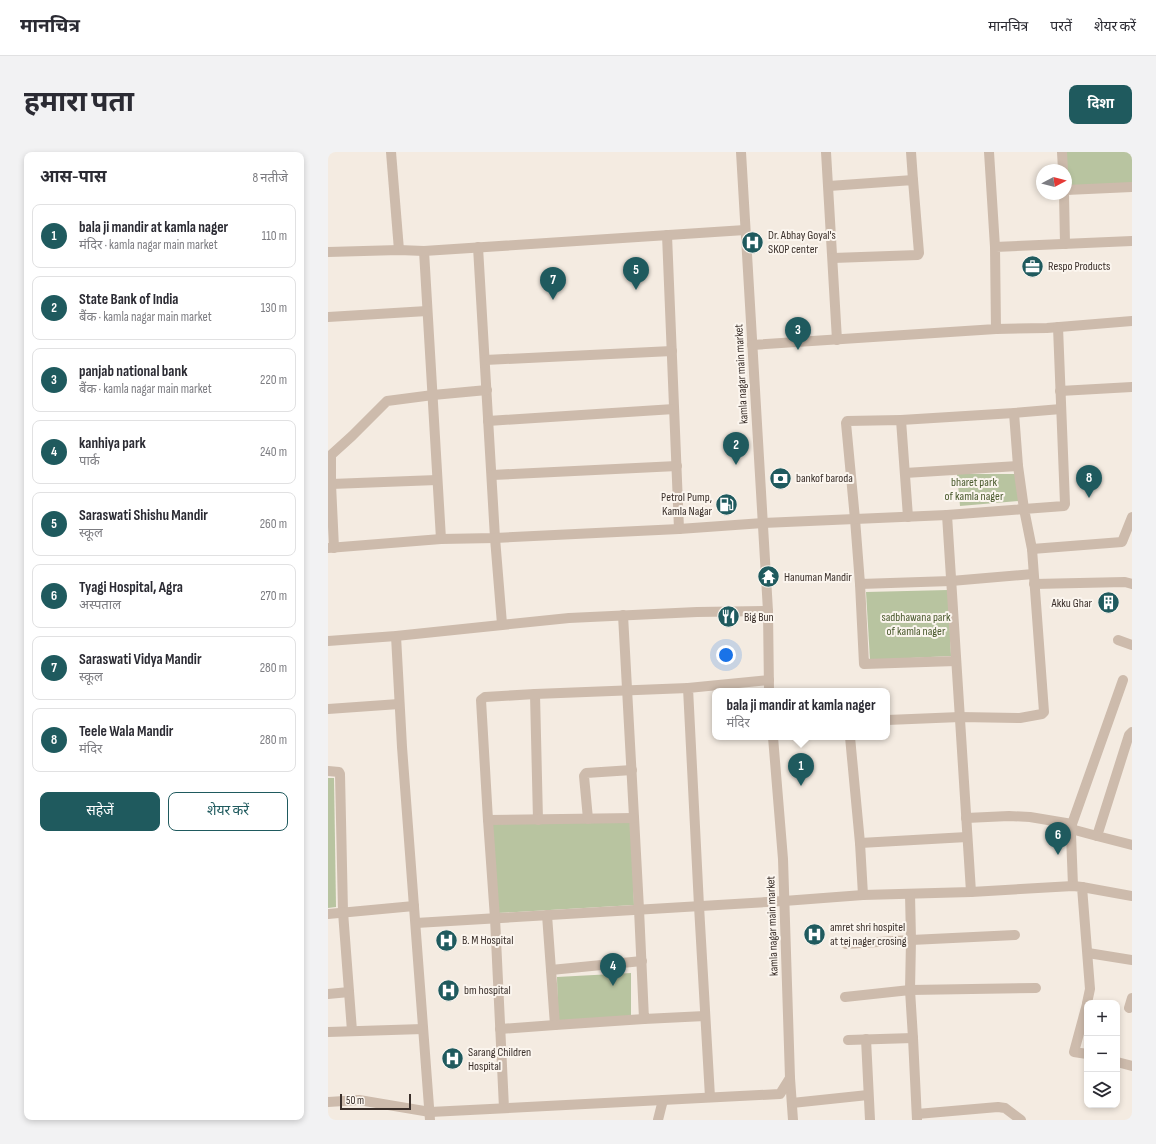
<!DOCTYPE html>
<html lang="hi">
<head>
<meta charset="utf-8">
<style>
  :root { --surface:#fff; --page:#f2f2f3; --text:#2b2b33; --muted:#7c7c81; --line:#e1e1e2; --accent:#1f5a5e }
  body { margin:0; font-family:"Sofia Sans Condensed","Noto Sans Devanagari",sans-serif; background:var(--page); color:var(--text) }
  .controls { position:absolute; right:12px; bottom:12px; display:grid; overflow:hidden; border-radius:8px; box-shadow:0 2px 6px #0003 }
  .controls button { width:36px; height:36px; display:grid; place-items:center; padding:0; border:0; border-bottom:1px solid var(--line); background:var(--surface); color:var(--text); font:20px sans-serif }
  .compass { position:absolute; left:708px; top:12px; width:36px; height:36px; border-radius:50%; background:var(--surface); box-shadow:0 2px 6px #0003; rotate:83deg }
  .scale { position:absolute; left:12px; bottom:10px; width:71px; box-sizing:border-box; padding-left:4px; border:2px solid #3b302b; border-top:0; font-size:11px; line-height:14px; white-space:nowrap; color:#3b302b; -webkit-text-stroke:3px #fbf5ee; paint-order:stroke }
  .you { position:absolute; left:398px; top:503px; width:14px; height:14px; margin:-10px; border:3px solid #fff; border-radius:50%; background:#1a73e8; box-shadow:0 0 0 6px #1a73e833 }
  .badge { display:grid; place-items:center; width:26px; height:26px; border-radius:50%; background:var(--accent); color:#fff; font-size:13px; font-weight:700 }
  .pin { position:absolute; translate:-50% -33px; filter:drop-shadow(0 1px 2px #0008) }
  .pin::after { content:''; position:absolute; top:21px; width:14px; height:12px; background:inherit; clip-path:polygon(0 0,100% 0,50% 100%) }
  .popup { position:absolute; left:384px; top:536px; width:178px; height:52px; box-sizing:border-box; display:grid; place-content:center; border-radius:8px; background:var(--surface); filter:drop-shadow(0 1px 3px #0005); font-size:13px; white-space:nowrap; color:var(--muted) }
  .popup b { font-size:15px; color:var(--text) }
  .popup::after { content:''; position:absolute; left:50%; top:100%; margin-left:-8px; border:8px solid transparent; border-top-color:var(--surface) }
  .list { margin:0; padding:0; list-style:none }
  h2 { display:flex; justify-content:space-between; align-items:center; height:52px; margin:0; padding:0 16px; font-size:17px }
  h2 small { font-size:13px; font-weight:400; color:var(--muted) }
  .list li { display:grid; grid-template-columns:26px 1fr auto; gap:12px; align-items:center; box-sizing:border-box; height:64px; margin:0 8px 8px; padding:0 8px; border:1px solid var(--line); border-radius:8px }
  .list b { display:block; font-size:15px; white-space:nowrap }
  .list p { margin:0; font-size:13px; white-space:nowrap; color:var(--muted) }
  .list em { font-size:13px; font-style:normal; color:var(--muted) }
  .actions { display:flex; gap:8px; padding:12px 16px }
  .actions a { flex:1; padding:9px 0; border:1px solid var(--accent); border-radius:8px; text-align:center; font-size:14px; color:var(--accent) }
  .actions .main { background:var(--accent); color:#fff }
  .icon { flex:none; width:22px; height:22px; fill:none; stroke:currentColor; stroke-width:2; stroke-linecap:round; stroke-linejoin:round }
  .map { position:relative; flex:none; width:804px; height:968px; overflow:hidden; border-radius:8px }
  header { display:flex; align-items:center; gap:24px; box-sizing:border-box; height:56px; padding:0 20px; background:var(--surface); border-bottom:1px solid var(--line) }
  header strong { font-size:19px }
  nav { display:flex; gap:22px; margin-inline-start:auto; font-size:14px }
  .intro { display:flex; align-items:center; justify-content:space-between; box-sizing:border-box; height:96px; padding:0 24px }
  h1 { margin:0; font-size:28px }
  .button { padding:10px 18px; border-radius:8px; background:var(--accent); color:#fff; font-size:14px; font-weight:700 }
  main { display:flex; gap:24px; padding:0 24px }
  aside { flex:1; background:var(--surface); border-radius:8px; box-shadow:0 2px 6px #0003 }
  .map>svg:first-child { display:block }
  .green { fill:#b8c4a0 }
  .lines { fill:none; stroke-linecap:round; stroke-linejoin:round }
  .street { stroke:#cdbbac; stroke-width:10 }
  .labels { text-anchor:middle; stroke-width:4; stroke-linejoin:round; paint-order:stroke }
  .poi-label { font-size:12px; fill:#3b302b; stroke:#fbf5ee; text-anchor:start }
  .street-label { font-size:12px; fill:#3b302b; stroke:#fbf5ee }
  .park-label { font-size:12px; fill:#4a5a2e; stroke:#fbf5ee }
</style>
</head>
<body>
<header>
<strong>मानचित्र</strong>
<nav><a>मानचित्र</a><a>परतें</a><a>शेयर करें</a></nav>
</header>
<div class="intro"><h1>हमारा पता</h1><a class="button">दिशा</a></div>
<main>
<aside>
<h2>आस-पास<small>8 नतीजे</small></h2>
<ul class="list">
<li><span class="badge">1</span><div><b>bala ji mandir at kamla nager</b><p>मंदिर · kamla nagar main market</p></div><em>110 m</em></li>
<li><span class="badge">2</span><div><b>State Bank of India</b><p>बैंक · kamla nagar main market</p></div><em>130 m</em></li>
<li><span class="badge">3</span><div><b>panjab national bank</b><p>बैंक · kamla nagar main market</p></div><em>220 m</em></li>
<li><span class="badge">4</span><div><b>kanhiya park</b><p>पार्क</p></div><em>240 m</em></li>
<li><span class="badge">5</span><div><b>Saraswati Shishu Mandir</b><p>स्कूल</p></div><em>260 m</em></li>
<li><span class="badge">6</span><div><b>Tyagi Hospital, Agra</b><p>अस्पताल</p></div><em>270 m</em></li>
<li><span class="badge">7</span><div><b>Saraswati Vidya Mandir</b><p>स्कूल</p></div><em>280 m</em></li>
<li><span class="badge">8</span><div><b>Teele Wala Mandir</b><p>मंदिर</p></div><em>280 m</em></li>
</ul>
<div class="actions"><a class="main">सहेजें</a><a>शेयर करें</a></div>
</aside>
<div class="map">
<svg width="804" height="968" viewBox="0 0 804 968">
  <rect width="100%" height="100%" fill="#f4ebe1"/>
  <g class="green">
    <polygon points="734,0 804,0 804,35 738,38 738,18"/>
    <polygon points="629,322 690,322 691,349 632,354"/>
    <polygon points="620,438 623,504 542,508 538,440"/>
    <polygon points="0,626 6,626 8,755 0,756"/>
    <polygon points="303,670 306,753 170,761 164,671"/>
    <polygon points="303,821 303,865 230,869 229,825"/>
  </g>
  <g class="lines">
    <g class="street">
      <polyline points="63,0 71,98"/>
      <polyline points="413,0 440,459 441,539"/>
      <polyline points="498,0 509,188"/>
      <polyline points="583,0 585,28"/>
      <polyline points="661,0 667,95"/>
      <polyline points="734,0 735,18"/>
      <polyline points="501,34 585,28 591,101 590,103 505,106"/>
      <polyline points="738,38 804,35"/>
      <polyline points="736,42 737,92"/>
      <polyline points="339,83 351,377"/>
      <polyline points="150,95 167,386 174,472"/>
      <polyline points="96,99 113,387"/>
      <polyline points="0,100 71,98 96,99 417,78"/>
      <polyline points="0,165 99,159"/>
      <polyline points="668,177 719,176 804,169"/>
      <polyline points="424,193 668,177 667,95 804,89"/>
      <polyline points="157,208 344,199"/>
      <polyline points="732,239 804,235"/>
      <polyline points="573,268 686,261 733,257"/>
      <polyline points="160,269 346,257"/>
      <polyline points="577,321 690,314"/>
      <polyline points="164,323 349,314"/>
      <polyline points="3,332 109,328"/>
      <polyline points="619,363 696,357 690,314 686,261"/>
      <polyline points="580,365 573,268 519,269 518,271 527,367 532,432 623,429 705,422"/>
      <polyline points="0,396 113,387 167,386 351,377 435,371 619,363 643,740 535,743 456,749 88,771"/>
      <polyline points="6,396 3,332 3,303 24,284 59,249 105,243 159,238"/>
      <polyline points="704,397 794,390 804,365"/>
      <polyline points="532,432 536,512 628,509"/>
      <polyline points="706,432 797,430 804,432"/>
      <polyline points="295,463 311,757 316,867 377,864"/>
      <polyline points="68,484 74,595 102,968"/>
      <polyline points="790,488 804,493"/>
      <polyline points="0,489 68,484 241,466 369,460 440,459"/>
      <polyline points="207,542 210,668"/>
      <polyline points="0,557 71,552"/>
      <polyline points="559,568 632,565 692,566 714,562 716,560 704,397 696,357 736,354 737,352 730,175"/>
      <polyline points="804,580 801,583 769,684 804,693"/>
      <polyline points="522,585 532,691 535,743"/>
      <polyline points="0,619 11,620 12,622 15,760 24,879"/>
      <polyline points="306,666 160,668 153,548 157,545 207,542 360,536"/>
      <polyline points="638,666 681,664 702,665 744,672"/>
      <polyline points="260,667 256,624 258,621 304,618"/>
      <polyline points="160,668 167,766 176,956"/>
      <polyline points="743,677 769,684"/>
      <polyline points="532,691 639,685"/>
      <polyline points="745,734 743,682 744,672 795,528"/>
      <polyline points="754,735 804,744"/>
      <polyline points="643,740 745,734 754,735 762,837 759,851"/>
      <polyline points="582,742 583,788 582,838 585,886 589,968"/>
      <polyline points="0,762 86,754"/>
      <polyline points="219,763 227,873 316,867"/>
      <polyline points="518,792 583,788 687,783"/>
      <polyline points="760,801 804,808"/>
      <polyline points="223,818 314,809"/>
      <polyline points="0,842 21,840"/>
      <polyline points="517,845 582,838 708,836"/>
      <polyline points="759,852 746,900 759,902"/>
      <polyline points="801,856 804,846"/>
      <polyline points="172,877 227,873"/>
      <polyline points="0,880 95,877"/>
      <polyline points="538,887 542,968"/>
      <polyline points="520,888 585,886"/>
      <polyline points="789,910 804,914"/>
      <polyline points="462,926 465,968"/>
      <polyline points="382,945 371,754 360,536 441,528"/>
      <polyline points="0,950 31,948 102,960 452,942 462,926 455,707 445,585"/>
      <polyline points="464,951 540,943"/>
      <polyline points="589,962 670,955 677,956 693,968"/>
      <polyline points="330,968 335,948"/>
    </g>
  </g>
  <defs>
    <symbol id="hospital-disc" viewBox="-11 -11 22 22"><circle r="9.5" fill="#1f5a5e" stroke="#fbf5ee"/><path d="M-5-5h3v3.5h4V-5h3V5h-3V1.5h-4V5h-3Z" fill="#fff"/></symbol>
    <symbol id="office-disc" viewBox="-11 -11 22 22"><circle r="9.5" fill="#1f5a5e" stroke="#fbf5ee"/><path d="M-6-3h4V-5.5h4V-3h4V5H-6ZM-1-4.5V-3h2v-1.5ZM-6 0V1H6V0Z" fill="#fff"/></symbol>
    <symbol id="bank-disc" viewBox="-11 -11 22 22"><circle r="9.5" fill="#1f5a5e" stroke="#fbf5ee"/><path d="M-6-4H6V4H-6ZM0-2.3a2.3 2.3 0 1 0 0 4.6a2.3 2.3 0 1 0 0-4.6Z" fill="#fff"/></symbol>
    <symbol id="fuel-disc" viewBox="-11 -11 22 22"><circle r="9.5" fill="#1f5a5e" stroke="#fbf5ee"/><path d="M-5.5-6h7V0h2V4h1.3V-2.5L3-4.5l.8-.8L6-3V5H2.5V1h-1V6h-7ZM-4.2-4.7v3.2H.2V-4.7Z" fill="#fff"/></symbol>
    <symbol id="temple-disc" viewBox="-11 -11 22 22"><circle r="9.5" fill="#1f5a5e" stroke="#fbf5ee"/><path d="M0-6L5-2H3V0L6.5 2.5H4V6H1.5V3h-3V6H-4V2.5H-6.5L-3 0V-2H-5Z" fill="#fff"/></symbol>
    <symbol id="building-disc" viewBox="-11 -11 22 22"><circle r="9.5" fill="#1f5a5e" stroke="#fbf5ee"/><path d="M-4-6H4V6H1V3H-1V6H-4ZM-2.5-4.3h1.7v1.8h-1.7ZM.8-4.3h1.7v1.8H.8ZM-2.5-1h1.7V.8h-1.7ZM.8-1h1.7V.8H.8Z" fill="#fff"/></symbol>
    <symbol id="restaurant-disc" viewBox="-11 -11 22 22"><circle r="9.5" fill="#1f5a5e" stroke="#fbf5ee"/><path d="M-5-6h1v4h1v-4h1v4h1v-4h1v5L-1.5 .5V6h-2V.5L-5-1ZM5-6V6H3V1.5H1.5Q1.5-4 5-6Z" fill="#fff"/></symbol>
  </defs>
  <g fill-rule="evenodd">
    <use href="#hospital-disc" x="412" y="78" width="25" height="25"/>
    <use href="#office-disc" x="692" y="102" width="25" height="25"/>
    <use href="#bank-disc" x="440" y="314" width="25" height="25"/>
    <use href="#fuel-disc" x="386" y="340" width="25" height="25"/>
    <use href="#temple-disc" x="428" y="412" width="25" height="25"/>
    <use href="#building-disc" x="768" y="438" width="25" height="25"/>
    <use href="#restaurant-disc" x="388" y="452" width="25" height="25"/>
    <use href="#hospital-disc" x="474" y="770" width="25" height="25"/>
    <use href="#hospital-disc" x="106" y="776" width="25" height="25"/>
    <use href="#hospital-disc" x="108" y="826" width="25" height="25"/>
    <use href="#hospital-disc" x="112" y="894" width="25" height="25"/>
  </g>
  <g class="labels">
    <g class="poi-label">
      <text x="440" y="87">Dr. Abhay Goyal's<tspan x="440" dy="14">SKOP center</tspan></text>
      <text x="720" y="118">Respo Products</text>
      <text x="468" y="330">bankof baroda</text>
      <text x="384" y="349" text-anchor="end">Petrol Pump,<tspan x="384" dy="14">Kamla Nagar</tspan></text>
      <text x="456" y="429">Hanuman Mandir</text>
      <text x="764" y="455" text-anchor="end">Akku Ghar</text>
      <text x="416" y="469">Big Bun</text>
      <text x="502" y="779">amret shri hospitel<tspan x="502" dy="14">at tej nager crosing</tspan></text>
      <text x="134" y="792">B. M Hospital</text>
      <text x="136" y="842">bm hospital</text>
      <text x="140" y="904">Sarang Children<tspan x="140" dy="14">Hospital</tspan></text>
    </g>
    <g class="street-label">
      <text transform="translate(413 222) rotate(-93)" y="4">kamla nagar main market</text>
      <text transform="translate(444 774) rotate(-92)" y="4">kamla nagar main market</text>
    </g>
    <g class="park-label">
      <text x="646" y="334">bharet park<tspan x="646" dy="14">of kamla nager</tspan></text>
      <text x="588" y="469">sadbhawana park<tspan x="588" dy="14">of kamla nager</tspan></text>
    </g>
  </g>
</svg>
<div class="controls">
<button>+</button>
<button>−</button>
<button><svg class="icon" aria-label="layers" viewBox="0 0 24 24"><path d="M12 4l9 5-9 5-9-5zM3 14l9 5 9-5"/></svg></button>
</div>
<svg class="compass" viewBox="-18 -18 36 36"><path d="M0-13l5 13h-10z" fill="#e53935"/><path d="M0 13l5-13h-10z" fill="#7c7c81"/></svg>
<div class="scale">50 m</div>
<div class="you"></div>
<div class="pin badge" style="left:473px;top:634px">1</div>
<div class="popup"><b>bala ji mandir at kamla nager</b>मंदिर</div>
<div class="pin badge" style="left:408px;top:313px">2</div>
<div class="pin badge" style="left:470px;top:198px">3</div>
<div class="pin badge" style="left:285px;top:834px">4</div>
<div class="pin badge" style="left:308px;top:138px">5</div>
<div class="pin badge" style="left:730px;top:703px">6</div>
<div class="pin badge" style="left:225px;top:148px">7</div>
<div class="pin badge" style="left:761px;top:346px">8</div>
</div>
</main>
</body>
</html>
